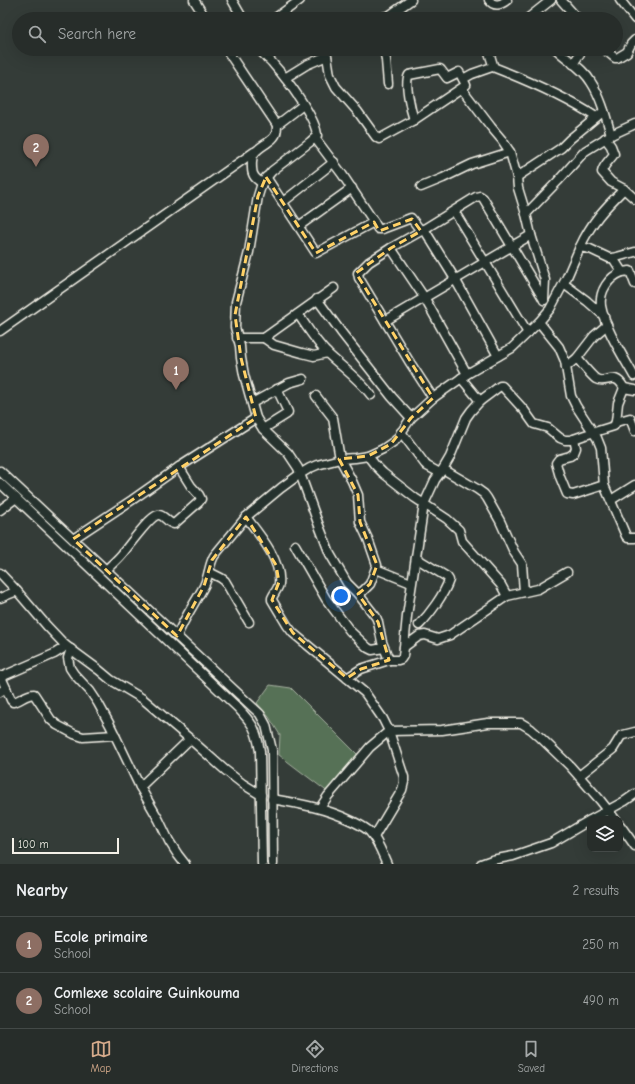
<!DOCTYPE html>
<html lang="en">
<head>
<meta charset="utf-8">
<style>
  :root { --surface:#272d2a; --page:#333936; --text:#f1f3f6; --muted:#a4a8a8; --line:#434947; --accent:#d6ab8b }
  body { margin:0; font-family:"Comic Neue",sans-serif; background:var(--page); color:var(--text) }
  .controls { position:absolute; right:12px; bottom:12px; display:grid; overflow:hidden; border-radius:8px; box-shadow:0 4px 16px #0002 }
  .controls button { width:36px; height:36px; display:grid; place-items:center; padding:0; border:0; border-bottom:1px solid var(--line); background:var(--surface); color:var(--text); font:20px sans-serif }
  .scale { position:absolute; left:12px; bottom:10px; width:107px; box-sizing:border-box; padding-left:4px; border:2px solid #f4f1e8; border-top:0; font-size:11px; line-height:14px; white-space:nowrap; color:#f4f1e8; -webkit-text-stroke:3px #26332d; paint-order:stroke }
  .you { position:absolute; left:341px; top:596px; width:14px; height:14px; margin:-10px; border:3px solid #fff; border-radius:50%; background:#1a73e8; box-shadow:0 0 0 6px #1a73e833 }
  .badge { display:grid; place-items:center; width:26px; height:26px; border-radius:50%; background:var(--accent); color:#fff; font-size:13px; font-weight:700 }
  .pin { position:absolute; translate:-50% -33px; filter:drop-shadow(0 1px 2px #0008) }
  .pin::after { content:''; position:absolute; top:21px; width:14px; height:12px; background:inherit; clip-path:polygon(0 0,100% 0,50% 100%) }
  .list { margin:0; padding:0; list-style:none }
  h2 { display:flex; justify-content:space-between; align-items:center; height:52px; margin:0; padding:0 16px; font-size:17px }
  h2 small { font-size:13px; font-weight:400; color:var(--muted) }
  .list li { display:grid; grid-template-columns:26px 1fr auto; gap:12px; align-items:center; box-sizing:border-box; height:56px; padding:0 16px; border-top:1px solid var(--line) }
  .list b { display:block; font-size:15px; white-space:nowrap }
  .list p { margin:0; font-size:13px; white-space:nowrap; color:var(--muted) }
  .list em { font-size:13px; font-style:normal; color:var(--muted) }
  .icon { flex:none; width:22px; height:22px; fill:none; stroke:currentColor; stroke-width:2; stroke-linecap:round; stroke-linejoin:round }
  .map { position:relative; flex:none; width:635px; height:864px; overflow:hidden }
  .search { position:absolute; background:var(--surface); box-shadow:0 4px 16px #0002; left:12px; right:12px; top:12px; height:44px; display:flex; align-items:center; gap:10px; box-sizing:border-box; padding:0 14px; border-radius:22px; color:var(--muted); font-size:15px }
  .sheet { height:164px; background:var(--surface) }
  nav { display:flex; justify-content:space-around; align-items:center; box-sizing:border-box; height:56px; border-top:1px solid var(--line); background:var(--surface); font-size:11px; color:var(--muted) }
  nav a { display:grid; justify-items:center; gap:2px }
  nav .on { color:var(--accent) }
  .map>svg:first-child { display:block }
  .green { fill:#577157; stroke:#a6b1a0 }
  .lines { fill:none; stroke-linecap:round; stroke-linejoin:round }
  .minor-casing { stroke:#f4f1e8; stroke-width:11 }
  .minor { stroke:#26332d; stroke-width:8 }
  .marked { fill:none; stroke:#ffd166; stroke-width:3; stroke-dasharray:8 5; stroke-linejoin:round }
</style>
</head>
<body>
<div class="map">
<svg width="635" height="864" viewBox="0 0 635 864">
  <rect width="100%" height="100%" fill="#343c38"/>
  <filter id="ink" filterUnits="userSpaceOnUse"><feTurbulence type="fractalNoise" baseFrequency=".025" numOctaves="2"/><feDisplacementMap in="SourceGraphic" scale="8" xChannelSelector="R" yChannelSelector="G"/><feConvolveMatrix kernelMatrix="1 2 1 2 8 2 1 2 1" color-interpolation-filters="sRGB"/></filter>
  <g filter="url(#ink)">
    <polygon class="green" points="270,685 291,688 360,757 329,793 279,755 280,735 269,717 257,703"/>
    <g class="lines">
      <defs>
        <g id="minor">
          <polyline points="194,0 206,19"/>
          <polyline points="232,0 243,19"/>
          <path d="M489,0C494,7 501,5 507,0"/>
          <polyline points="561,0 578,19"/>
          <polyline points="620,0 635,19"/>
          <polyline points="274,19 300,0"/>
          <polyline points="378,19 390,15 411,0"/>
          <polyline points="527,19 551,0"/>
          <polyline points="226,49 277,125"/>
          <path d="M259,49C263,55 270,59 274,65C286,78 317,119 317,136L310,142L272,171L262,183L258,196L249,252L236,302L235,327L240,346L241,358L244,375L256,418L263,429L288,453L298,468L318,523L330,554L347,583L358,594L376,617L378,622L382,642L389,660"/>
          <polyline points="384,49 386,60 388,84"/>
          <path d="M556,49C567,60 583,68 591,82C601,97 606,117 611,135"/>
          <polyline points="604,49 615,58 617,58 627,52 631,44 635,40"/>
          <polyline points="327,56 330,75 336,87 358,112 376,137 379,139 414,120 466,85 463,79 472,74 492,67 493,65 488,49"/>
          <polyline points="267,58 276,49"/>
          <polyline points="573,64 583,49"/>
          <path d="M493,67C529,81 564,96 596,117"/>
          <polyline points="285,78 306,65 327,56 325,49"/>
          <polyline points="462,89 491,127 502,140 510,152 517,177 518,188 526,214 531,235 545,280 544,300"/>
          <path d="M414,120C411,111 404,82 409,75L440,69L441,70L447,78L459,72L463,79"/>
          <path d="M605,138L611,146L614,154C610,160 603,165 602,172L611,182L624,189L635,199"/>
          <polyline points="266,177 316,253 374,222 342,174 315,138"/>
          <polyline points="517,177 561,148 570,139 604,111"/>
          <path d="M262,183C256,179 252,176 252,168C251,153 255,151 267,143C269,141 272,140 274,137C277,134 277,129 277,125L303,105"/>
          <polyline points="421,187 443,178 472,164 510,152"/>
          <polyline points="283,202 334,162"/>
          <polyline points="454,211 485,262 528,333"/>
          <polyline points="526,214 558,181 585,151 611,135 635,124"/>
          <polyline points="374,222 378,229 382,229 411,218 421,231"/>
          <polyline points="299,226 352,188"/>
          <polyline points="424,229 455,279 498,356"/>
          <path d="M580,247C592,221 604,209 624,189"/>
          <polyline points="391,248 424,297 467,374"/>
          <polyline points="613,258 622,272 630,271 635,284"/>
          <path d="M622,272C609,277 599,291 601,306C605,329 623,356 634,376"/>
          <polyline points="564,284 587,301 604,316"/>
          <polyline points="317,299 341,332 392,397 411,418"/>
          <path d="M298,314C307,327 316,342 328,354C342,367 359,379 371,395"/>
          <polyline points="385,321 531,235"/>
          <polyline points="539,322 559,347 565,361 571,396 576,406 597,438 601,448 604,485 626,536 628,538 635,538"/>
          <polyline points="0,331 254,152"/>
          <polyline points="237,338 264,338 334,288"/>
          <polyline points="264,338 274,345 302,353 314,356 327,353"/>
          <path d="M577,358C581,363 592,376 596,379C606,385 615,370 624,388"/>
          <polyline points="566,367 577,358 594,336 607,325"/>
          <polyline points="461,378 480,401"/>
          <polyline points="316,396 333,418 340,459 352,481 358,495 360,522 368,539 377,565 370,584 363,591 358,594"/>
          <polyline points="433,398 409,361 359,278 358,273 369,262 391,248 421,231 476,197 480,196 483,198 544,300"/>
          <polyline points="252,403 289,383 303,379"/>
          <polyline points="616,422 630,418 635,431"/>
          <polyline points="263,429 287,414 288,412 277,389"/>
          <polyline points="401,432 425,464 427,466 440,473"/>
          <polyline points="574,439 576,448 574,453 570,456 559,459 556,463 560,477 567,494 573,495 604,485"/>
          <polyline points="368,456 375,465 383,473 415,498 447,519 459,530 462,541 501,585 507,596"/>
          <polyline points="443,469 477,489 484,494 487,498 500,521 514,552 522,564 524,592"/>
          <polyline points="0,471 260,714 266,725 272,750 273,864"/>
          <path d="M0,483L237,707C253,724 256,728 260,751L262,864"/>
          <polyline points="611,500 635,485"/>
          <polyline points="0,510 16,498"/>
          <path d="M246,517C259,534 282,561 279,584C278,589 274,593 272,598V600L287,625L293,633L365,693L383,719L389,731L404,777V782L402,790L374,837"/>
          <polyline points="73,539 132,500 179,467 256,418"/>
          <polyline points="295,545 326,599 350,631 368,648 372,650 384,648"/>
          <path d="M416,558L447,577L449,580C444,595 429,615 419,625"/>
          <polyline points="376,569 411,583"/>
          <path d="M106,570C111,565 117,560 122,554C128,547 150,516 158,515C164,514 167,523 174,524L199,502L201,499L199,495L191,486L179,467"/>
          <polyline points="209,572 221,578 225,581 249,622"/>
          <polyline points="0,573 17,591 47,626 65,645 99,670 111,680 143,699 190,739 225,770 243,784 261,795"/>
          <polyline points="0,598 17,591"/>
          <path d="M177,636C184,618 195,603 204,586C209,576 209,565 214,556L246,517L281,488L300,474L310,468L317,465L340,459L355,458L368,456L383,449L396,440L411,418L433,398L467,374L512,348L539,322L550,309L567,277L580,247L590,249L609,258H613L635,252"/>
          <polyline points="404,647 419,636 425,635 438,639 450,635 507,596 538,589 567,572"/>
          <polyline points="71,649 68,658 70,668 74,674 90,691 98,703 110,725 140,787 159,820 169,841 178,855 185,864"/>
          <polyline points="0,676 1,677 54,654 62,649 65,645"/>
          <polyline points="347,678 361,669 389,660 398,660 401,659 403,656 404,647 407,616 424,504 435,480 443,469 450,457 466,418 471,411 480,401 500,386 502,386 524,410 534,424 548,428 560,438 565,440 571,440 585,435 614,426 616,422 618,403 624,388 635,390"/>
          <path d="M6,688L11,700L13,702C20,701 26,694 34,694L51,720L57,725L74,734L83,737L115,735"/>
          <polyline points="0,692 6,688 1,677"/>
          <polyline points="579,776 613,749 621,736 623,735 635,732"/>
          <polyline points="140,787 190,739"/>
          <path d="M272,799C301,804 325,808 352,821C358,824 365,827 370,832C378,841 382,853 387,864"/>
          <polyline points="320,808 328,796 370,747 389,731 442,730 488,723 521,723 531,729 541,738 570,766 600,800 615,819"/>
          <polyline points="592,819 625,801 635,794"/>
          <polyline points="620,825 635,846"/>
          <polyline points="481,864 492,860 513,856 551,843 590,820"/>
        </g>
      </defs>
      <use href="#minor" class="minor-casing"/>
      <use href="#minor" class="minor"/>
    </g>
  </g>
  <path class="marked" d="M266,177L316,253L374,222L379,231L412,219L421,231L391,248L356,273L433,398L411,418L391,444L368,456L339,459L358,495L360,522L377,565L370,584L358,594L378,622L389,660L361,669L347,678L293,633L272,600L279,582L276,565L246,517L212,560L204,586L177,636L73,539L256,418L241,358L235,315L258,196Z"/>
</svg>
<div class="controls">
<button><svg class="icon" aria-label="layers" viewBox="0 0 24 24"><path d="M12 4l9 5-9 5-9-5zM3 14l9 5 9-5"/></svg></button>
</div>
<div class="scale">100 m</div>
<div class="you"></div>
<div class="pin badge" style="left:176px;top:390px;background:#8d6e63">1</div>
<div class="pin badge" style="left:36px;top:167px;background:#8d6e63">2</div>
<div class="search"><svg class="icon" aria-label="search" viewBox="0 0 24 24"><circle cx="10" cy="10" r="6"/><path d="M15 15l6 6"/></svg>Search here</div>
</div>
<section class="sheet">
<h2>Nearby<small>2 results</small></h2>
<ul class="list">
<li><span class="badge" style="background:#8d6e63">1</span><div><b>Ecole primaire</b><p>School</p></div><em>250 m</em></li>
<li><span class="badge" style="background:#8d6e63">2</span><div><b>Comlexe scolaire Guinkouma</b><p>School</p></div><em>490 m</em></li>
</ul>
</section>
<nav>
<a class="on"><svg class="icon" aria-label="map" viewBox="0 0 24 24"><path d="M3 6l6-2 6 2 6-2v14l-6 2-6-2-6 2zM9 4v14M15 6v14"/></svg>Map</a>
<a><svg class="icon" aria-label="directions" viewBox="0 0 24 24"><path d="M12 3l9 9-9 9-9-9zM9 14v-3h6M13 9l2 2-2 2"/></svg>Directions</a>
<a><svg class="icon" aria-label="saved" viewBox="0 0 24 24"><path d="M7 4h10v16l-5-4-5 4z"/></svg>Saved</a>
</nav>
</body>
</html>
